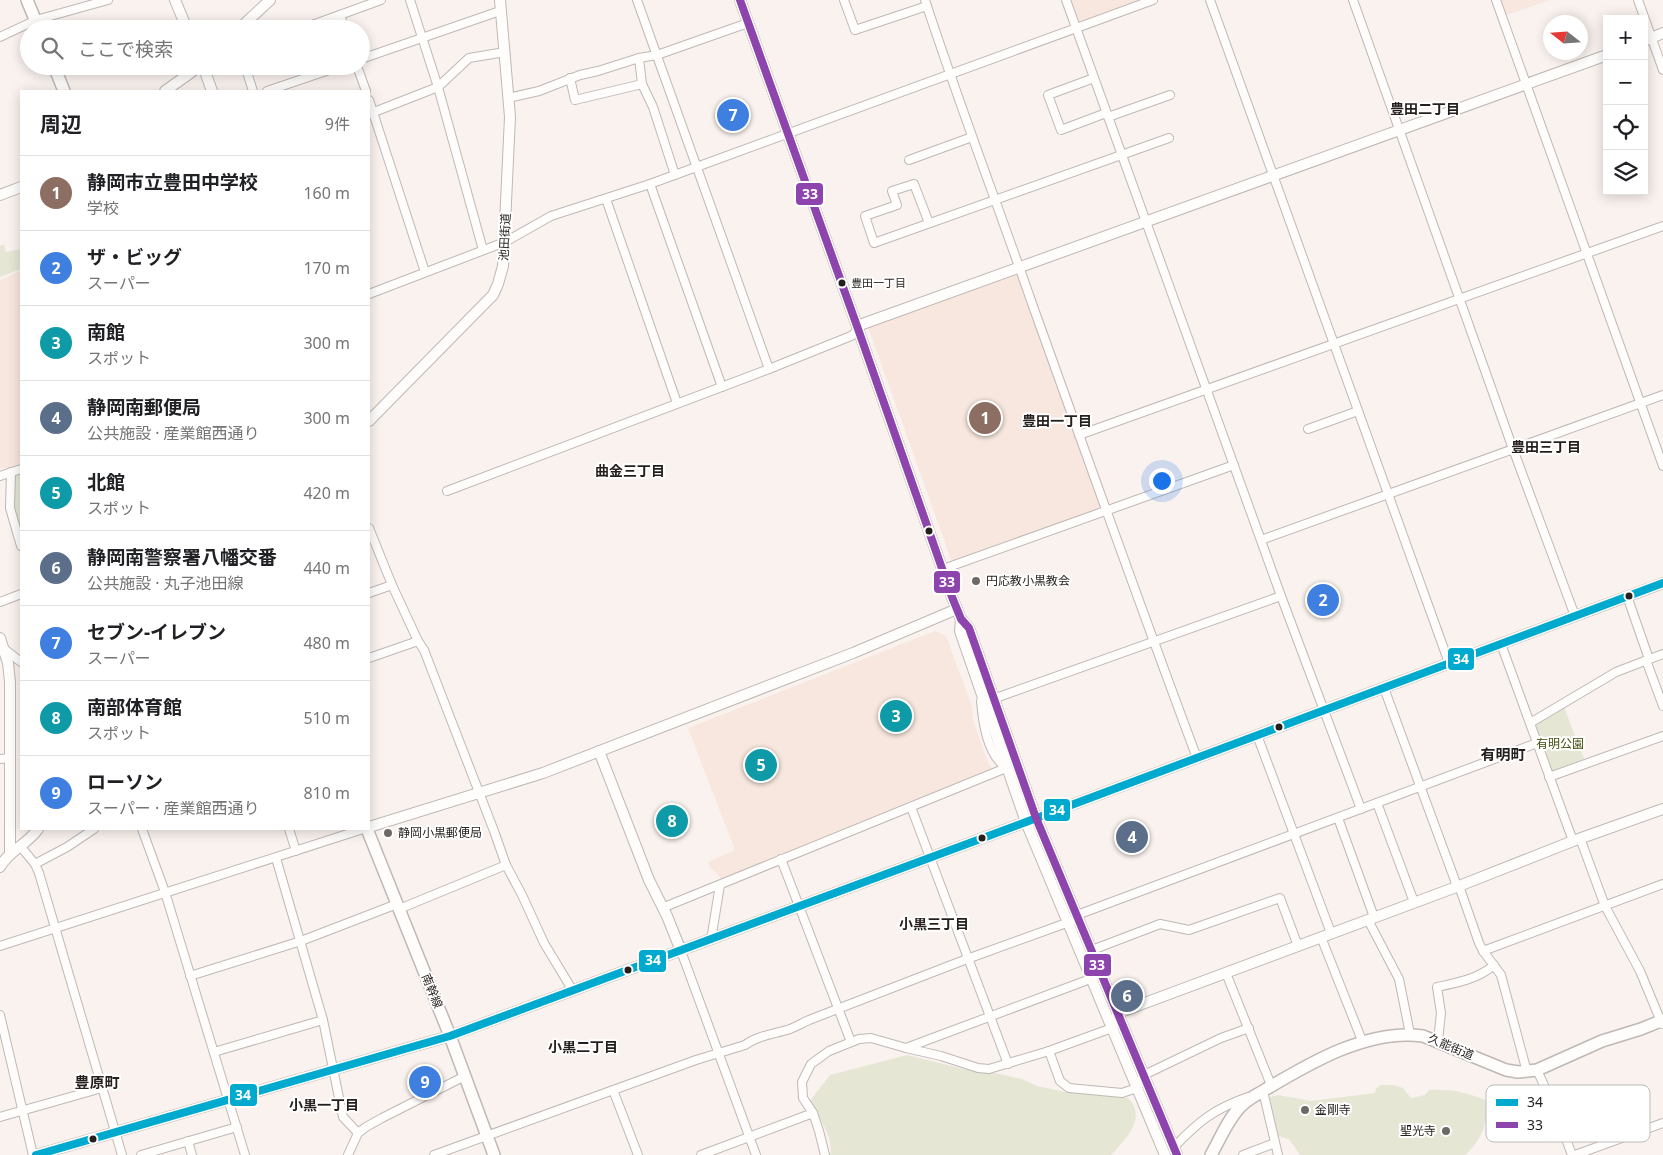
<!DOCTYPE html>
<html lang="ja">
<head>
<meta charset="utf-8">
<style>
  :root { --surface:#fff; --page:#f2f2f2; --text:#202124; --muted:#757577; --line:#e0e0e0; --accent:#d93025 }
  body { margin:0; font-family:"Noto Sans","Noto Sans JP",sans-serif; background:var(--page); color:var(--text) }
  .controls { position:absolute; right:15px; top:15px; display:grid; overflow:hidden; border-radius:0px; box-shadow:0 2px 12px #0003 }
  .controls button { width:45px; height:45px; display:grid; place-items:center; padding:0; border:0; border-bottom:1px solid var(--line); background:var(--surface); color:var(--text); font:25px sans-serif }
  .compass { position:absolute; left:1543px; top:15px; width:45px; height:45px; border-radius:50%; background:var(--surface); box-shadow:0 2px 12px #0003; rotate:287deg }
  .you { position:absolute; left:1161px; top:480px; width:18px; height:18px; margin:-12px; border:4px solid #fff; border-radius:50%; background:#1a73e8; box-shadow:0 0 0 8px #1a73e833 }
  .badge { display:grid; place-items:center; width:32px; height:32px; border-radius:50%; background:var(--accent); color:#fff; font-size:16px; font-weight:700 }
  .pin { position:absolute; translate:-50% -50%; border:2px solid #fff; box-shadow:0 1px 5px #0006 }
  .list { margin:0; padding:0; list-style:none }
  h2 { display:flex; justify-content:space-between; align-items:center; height:65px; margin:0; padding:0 20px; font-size:21px }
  h2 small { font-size:16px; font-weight:400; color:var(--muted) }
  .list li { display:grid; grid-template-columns:32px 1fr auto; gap:15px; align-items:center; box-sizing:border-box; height:75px; padding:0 20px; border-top:1px solid var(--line) }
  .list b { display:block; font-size:19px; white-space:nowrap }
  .list p { margin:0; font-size:16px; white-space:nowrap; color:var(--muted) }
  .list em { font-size:16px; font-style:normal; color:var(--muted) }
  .icon { flex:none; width:28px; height:28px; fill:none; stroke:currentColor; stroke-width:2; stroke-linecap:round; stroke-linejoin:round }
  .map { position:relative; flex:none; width:1663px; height:1155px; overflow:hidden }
  .search { position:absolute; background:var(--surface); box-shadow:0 2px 12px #0003; left:20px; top:20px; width:350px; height:55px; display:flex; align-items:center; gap:12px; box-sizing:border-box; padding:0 18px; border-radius:28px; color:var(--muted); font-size:19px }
  .panel { position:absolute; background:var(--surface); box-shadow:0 2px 12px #0003; left:20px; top:90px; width:350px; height:740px; border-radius:0px }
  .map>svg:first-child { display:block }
  .built { fill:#f8e7de }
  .green { fill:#e6e6d5 }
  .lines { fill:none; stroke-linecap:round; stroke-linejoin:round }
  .minor-casing { stroke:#bfb8b5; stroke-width:10 }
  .tertiary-casing { stroke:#bfb8b5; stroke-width:12 }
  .secondary-casing { stroke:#bfb8b5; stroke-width:14 }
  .minor { stroke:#fefdfc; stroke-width:8 }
  .tertiary { stroke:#fefdfc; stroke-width:10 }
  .secondary { stroke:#fefdfc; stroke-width:11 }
  .bus-1-casing { stroke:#fff; stroke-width:11 }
  .bus-2-casing { stroke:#fff; stroke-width:11 }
  .bus-1 { stroke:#00a9ce; stroke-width:8 }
  .bus-2 { stroke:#8e44ad; stroke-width:8 }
  .bus-dot { fill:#241f1c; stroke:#fff; stroke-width:2 }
  .poi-dot { fill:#6f6966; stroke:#fff; stroke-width:2 }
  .labels { text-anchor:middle; stroke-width:4; stroke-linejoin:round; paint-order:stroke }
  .bus-label { font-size:11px; fill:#241f1c; stroke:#fff; text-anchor:start }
  .street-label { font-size:12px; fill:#241f1c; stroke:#fff }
  .poi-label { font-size:12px; fill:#241f1c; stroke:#fff; text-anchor:start }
  .park-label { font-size:12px; fill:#434c0d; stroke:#fff }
  .neighbourhood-label { font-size:14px; font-weight:bold; fill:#241f1c; stroke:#fff }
  .quarter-label { font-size:15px; font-weight:bold; fill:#241f1c; stroke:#fff }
  .key { fill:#fff; stroke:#bdbcbb; stroke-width:1 }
  .key-label { font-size:14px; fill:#241f1c }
  .line-badge { stroke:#fff; stroke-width:2 }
  .badge-label { font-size:14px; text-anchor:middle; font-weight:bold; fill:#fff }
</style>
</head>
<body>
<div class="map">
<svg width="1663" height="1155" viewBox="0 0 1663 1155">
  <rect width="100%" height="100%" fill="#faf2ee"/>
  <g class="built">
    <polygon points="1070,0 1156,0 1080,28"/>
    <polygon points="1498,0 1550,0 1504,16"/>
    <polygon points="21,271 21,464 11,468 0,468 0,280"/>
    <polygon points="1018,274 1102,508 952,562 868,327"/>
    <polygon points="935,631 946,636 972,706 973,720 989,765 994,770 722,879 710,867 708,862 735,850 688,728"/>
  </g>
  <g class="green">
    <polygon points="4,244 6,252 21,249 21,269 0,277 0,246"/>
    <polygon points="21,473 21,539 11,508 14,475"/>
    <polygon points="1564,707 1584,759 1552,771 1535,724"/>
    <path d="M907,1055L976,1072H990L1022,1079L1037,1086L1070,1093L1128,1098C1148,1118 1125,1140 1111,1155H830C835,1141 818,1113 809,1102L830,1075Z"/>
    <path d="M1381,1085H1393L1403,1088L1411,1098L1425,1095L1429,1090C1449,1089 1466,1092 1485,1100C1491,1120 1480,1142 1465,1155H1300L1289,1139C1285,1138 1281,1138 1278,1135C1273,1129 1270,1105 1270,1097L1278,1095L1311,1101L1375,1093L1376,1089Z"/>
  </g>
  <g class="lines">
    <defs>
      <g id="minor">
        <polyline points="410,0 438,87 483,250"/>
        <polyline points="637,0 769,369"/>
        <polyline points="844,0 855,30 927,6"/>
        <path d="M925,0C959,104 998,206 1034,309C1088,459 1141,609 1197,758"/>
        <polyline points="1066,0 1281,596 1361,809"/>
        <polyline points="1210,0 1449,663"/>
        <polyline points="1353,0 1513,449 1575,616"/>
        <polyline points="1496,0 1663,466"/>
        <polyline points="1638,0 1663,70"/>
        <polyline points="340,15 345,29"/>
        <polyline points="301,29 381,0"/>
        <polyline points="0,37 36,20 108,0"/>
        <polyline points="361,59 500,11"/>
        <polyline points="245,66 253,91"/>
        <polyline points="357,66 366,91"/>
        <polyline points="570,78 575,100 642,84"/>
        <polyline points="1094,78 1048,95 1061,130 1106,113"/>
        <polyline points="267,91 341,66"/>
        <polyline points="508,98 539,91 580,75 598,71 639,58"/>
        <polyline points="369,100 425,272"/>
        <polyline points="369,114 438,87 469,58 505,52"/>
        <polyline points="1108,117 1170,95"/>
        <polyline points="909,160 972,137"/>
        <polyline points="675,175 653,107 642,84 639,58 657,55 748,23"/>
        <polyline points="650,184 722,387"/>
        <polyline points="606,199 677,403"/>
        <polyline points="929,223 914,184 892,191 897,205 865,216 874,243 1169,138"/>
        <polyline points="369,294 505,242 551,216 650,184 1153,0"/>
        <polyline points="1308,429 1358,411"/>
        <polyline points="1079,435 1663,226"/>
        <polyline points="11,472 10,508 21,546"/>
        <polyline points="0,476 21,469"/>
        <polyline points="447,491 769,369 851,336 859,330"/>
        <polyline points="369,528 392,585 418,641 424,650 494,831 506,865 522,895 544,943 573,991"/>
        <polyline points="1261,540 1663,395"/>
        <polyline points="943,569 1234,465"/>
        <polyline points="369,593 392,585"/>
        <polyline points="1627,596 1649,659"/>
        <polyline points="0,602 21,594"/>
        <polyline points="1501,644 1573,841"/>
        <polyline points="3,648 21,662"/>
        <polyline points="369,658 418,641"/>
        <polyline points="1646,660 1663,706"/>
        <polyline points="1384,688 1457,886"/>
        <polyline points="993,699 1281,596"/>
        <polyline points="1530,723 1616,672 1663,654"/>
        <polyline points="1257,735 1331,933"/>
        <polyline points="0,759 10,758"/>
        <polyline points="1549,777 1663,736"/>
        <polyline points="1377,803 1414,902"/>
        <polyline points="911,807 1008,1064"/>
        <polyline points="1338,818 1374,917"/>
        <polyline points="142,829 165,892 245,1155"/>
        <polyline points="289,829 296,851"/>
        <polyline points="1580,838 1605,906 1640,971 1662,1024"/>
        <polyline points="21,847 35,864 39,873 122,1155"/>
        <polyline points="276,858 323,1020 343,1117 358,1133"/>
        <polyline points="781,859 851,1042"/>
        <polyline points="35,864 67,847 94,829"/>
        <polyline points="1459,886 1479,943 1483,951 1501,975 1527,1072"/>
        <path d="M662,908L1006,768C987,753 983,724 981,701"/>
        <polyline points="399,909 506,865"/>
        <polyline points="1077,915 1537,743"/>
        <polyline points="1368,920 1399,979 1410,1034"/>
        <polyline points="1321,937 1363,1043"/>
        <polyline points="711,940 720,885"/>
        <polyline points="0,946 363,829"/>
        <polyline points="1092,950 1160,924 1189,930 1280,898 1298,946"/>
        <polyline points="681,951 756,1155"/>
        <polyline points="1483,951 1663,884"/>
        <polyline points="1226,973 1271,1085"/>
        <polyline points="190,976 301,941 397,904"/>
        <polyline points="0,1015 33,1155"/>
        <path d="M1438,1041L1441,1013L1437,987C1457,983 1478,979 1494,965"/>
        <polyline points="906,1048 941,1056 978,1068 989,1069 1049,1051 1112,1028"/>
        <polyline points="1049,1051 1060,1081 1069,1088 1122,1093 1137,1088 1144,1075 1221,1038 1249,1028"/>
        <polyline points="214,1052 323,1020"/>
        <polyline points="1537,1070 1554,1107 1572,1155"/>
        <polyline points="613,1090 638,1155"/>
        <polyline points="1263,1091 1278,1155"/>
        <polyline points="813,1113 819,1131 825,1155"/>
        <polyline points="0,1117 102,1088"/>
        <polyline points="188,1141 192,1155"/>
        <path d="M1174,1147C1199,1121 1214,1109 1248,1097"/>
        <polyline points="141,1155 237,1127"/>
        <polyline points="348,1155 358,1133 366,1127 382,1118 465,1076"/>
        <path d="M434,1155L696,1060L745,1045C757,1036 773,1034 787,1030C794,1028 802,1023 809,1020L967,959L1072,921"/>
        <polyline points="701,1155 813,1113 803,1098 802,1082 811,1064 829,1051 859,1039 871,1038 906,1048 1085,981 1101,973"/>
        <polyline points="1243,1155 1275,1143"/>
        <polyline points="1575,1155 1663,1123"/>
      </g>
      <g id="tertiary">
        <polyline points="175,0 187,29"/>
        <polyline points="740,0 857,326 952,597 961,619 969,628 1036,818 1177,1155"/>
        <polyline points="239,29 270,0"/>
        <polyline points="1644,41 1663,33"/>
        <polyline points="203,66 212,91"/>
        <polyline points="165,91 200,66"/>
        <polyline points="0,195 21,187"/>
        <polyline points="857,326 1607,55"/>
        <polyline points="369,421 493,295 498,284 503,266 510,117 500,0"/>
        <polyline points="961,619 960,631 1026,822 1165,1155"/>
        <polyline points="0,638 8,663 10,682 10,853"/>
        <polyline points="599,751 649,880 667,916 681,951"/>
        <polyline points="369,827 543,773 853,653 957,609"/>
        <path d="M0,867C9,850 27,845 38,829"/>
        <polyline points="1112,1028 1118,1013 1459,886 1573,841 1663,809"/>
        <polyline points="36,1155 450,1036 1026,822 1663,583"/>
      </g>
      <g id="secondary">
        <polyline points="27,0 39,29"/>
        <polyline points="54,66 64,91"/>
        <polyline points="367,829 450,1036 494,1155"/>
        <path d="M1211,1155C1220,1139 1228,1119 1241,1106C1248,1099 1254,1096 1263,1091C1308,1064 1368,1028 1423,1036L1506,1070L1518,1072L1537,1070L1602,1041L1641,1029L1663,1020"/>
      </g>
    </defs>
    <use href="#minor" class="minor-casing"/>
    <use href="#tertiary" class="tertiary-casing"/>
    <use href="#secondary" class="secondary-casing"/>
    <use href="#minor" class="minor"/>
    <use href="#tertiary" class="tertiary"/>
    <use href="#secondary" class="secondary"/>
    <defs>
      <polyline id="bus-1" points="36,1155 450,1036 1026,822 1663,583"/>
      <polyline id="bus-2" points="740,0 857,326 952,597 961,619 969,628 1036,818 1177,1155"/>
    </defs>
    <use href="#bus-1" class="bus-1-casing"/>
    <use href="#bus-2" class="bus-2-casing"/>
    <use href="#bus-1" class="bus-1"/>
    <use href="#bus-2" class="bus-2"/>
  </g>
  <g class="bus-dot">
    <circle cx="842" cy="283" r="4.5"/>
    <circle cx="929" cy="531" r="4.5"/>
    <circle cx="1629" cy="596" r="4.5"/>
    <circle cx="1279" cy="727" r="4.5"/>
    <circle cx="982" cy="838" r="4.5"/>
    <circle cx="628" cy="970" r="4.5"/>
    <circle cx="93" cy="1139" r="4.5"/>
  </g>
  <g class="poi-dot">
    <circle cx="976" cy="581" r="5"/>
    <circle cx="388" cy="833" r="5"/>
    <circle cx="1305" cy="1110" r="5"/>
    <circle cx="1446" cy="1131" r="5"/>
  </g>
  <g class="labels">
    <g class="bus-label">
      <text x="851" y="287">豊田一丁目</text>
    </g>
    <g class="street-label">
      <text transform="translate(505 237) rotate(-87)" y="4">池田街道</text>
      <text transform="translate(432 991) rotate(68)" y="4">南幹線</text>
      <text transform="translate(1451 1047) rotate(23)" y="4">久能街道</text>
    </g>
    <g class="poi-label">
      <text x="986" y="585">円応教小黒教会</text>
      <text x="398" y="837">静岡小黒郵便局</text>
      <text x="1315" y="1114">金剛寺</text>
      <text x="1436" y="1135" text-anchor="end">聖光寺</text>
    </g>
    <g class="park-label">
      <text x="1560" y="748">有明公園</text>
    </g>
    <g class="neighbourhood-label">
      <text x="1425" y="114">豊田二丁目</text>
      <text x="1057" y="426">豊田一丁目</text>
      <text x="1546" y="452">豊田三丁目</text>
      <text x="630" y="476">曲金三丁目</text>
      <text x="934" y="929">小黒三丁目</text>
      <text x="583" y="1052">小黒二丁目</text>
      <text x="324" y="1110">小黒一丁目</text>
    </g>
    <g class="quarter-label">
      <text x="1503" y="760">有明町</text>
      <text x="97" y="1088">豊原町</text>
    </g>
  </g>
  <rect x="1486" y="1085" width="164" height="57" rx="8" class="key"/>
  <rect x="1496" y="1099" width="22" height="7" fill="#00a9ce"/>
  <rect x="1496" y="1122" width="22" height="6" fill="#8e44ad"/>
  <g class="key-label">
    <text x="1527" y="1107">34</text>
    <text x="1527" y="1130">33</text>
  </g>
  <g class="line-badge">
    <rect x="795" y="182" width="29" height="24" rx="5" fill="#8e44ad"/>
    <rect x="933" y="570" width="28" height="24" rx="5" fill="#8e44ad"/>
    <rect x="1447" y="647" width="28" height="24" rx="5" fill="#00a9ce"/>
    <rect x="1043" y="798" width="28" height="24" rx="5" fill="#00a9ce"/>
    <rect x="638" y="949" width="29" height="24" rx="5" fill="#00a9ce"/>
    <rect x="1083" y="953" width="29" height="24" rx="5" fill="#8e44ad"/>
    <rect x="229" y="1083" width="29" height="24" rx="5" fill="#00a9ce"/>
  </g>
  <g class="badge-label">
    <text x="810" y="199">33</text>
    <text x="947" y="587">33</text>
    <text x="1461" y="664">34</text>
    <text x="1057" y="815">34</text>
    <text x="653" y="965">34</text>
    <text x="1097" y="970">33</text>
    <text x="243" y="1100">34</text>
  </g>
</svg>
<div class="controls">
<button>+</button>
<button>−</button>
<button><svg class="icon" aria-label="locate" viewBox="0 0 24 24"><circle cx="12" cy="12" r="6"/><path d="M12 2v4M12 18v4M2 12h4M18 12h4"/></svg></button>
<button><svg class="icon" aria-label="layers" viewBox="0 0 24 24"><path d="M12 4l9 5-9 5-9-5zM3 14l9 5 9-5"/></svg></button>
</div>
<svg class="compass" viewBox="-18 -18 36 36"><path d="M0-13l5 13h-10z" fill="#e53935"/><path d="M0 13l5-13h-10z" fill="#757577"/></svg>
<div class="you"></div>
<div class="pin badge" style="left:985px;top:418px;background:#8d6e63">1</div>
<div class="pin badge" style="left:1323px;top:600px;background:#3f7fe0">2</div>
<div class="pin badge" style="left:896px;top:716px;background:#0f9aa8">3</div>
<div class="pin badge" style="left:1132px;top:837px;background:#5c6f8a">4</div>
<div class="pin badge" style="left:761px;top:765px;background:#0f9aa8">5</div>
<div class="pin badge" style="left:1127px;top:996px;background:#5c6f8a">6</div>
<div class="pin badge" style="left:733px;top:115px;background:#3f7fe0">7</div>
<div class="pin badge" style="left:672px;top:821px;background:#0f9aa8">8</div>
<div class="pin badge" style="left:425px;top:1082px;background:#3f7fe0">9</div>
<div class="search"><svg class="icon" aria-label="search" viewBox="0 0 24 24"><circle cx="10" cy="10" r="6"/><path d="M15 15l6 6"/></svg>ここで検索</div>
<section class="panel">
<h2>周辺<small>9件</small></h2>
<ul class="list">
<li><span class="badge" style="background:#8d6e63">1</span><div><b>静岡市立豊田中学校</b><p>学校</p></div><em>160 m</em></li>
<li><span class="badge" style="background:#3f7fe0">2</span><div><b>ザ・ビッグ</b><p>スーパー</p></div><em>170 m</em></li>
<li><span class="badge" style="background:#0f9aa8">3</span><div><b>南館</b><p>スポット</p></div><em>300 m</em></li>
<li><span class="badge" style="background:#5c6f8a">4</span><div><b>静岡南郵便局</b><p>公共施設 · 産業館西通り</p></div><em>300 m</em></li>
<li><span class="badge" style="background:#0f9aa8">5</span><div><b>北館</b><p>スポット</p></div><em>420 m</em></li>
<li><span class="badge" style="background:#5c6f8a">6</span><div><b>静岡南警察署八幡交番</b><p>公共施設 · 丸子池田線</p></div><em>440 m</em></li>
<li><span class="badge" style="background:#3f7fe0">7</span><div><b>セブン-イレブン</b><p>スーパー</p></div><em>480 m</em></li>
<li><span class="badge" style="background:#0f9aa8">8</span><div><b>南部体育館</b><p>スポット</p></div><em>510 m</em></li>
<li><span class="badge" style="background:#3f7fe0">9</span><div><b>ローソン</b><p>スーパー · 産業館西通り</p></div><em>810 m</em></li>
</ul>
</section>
</div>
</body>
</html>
